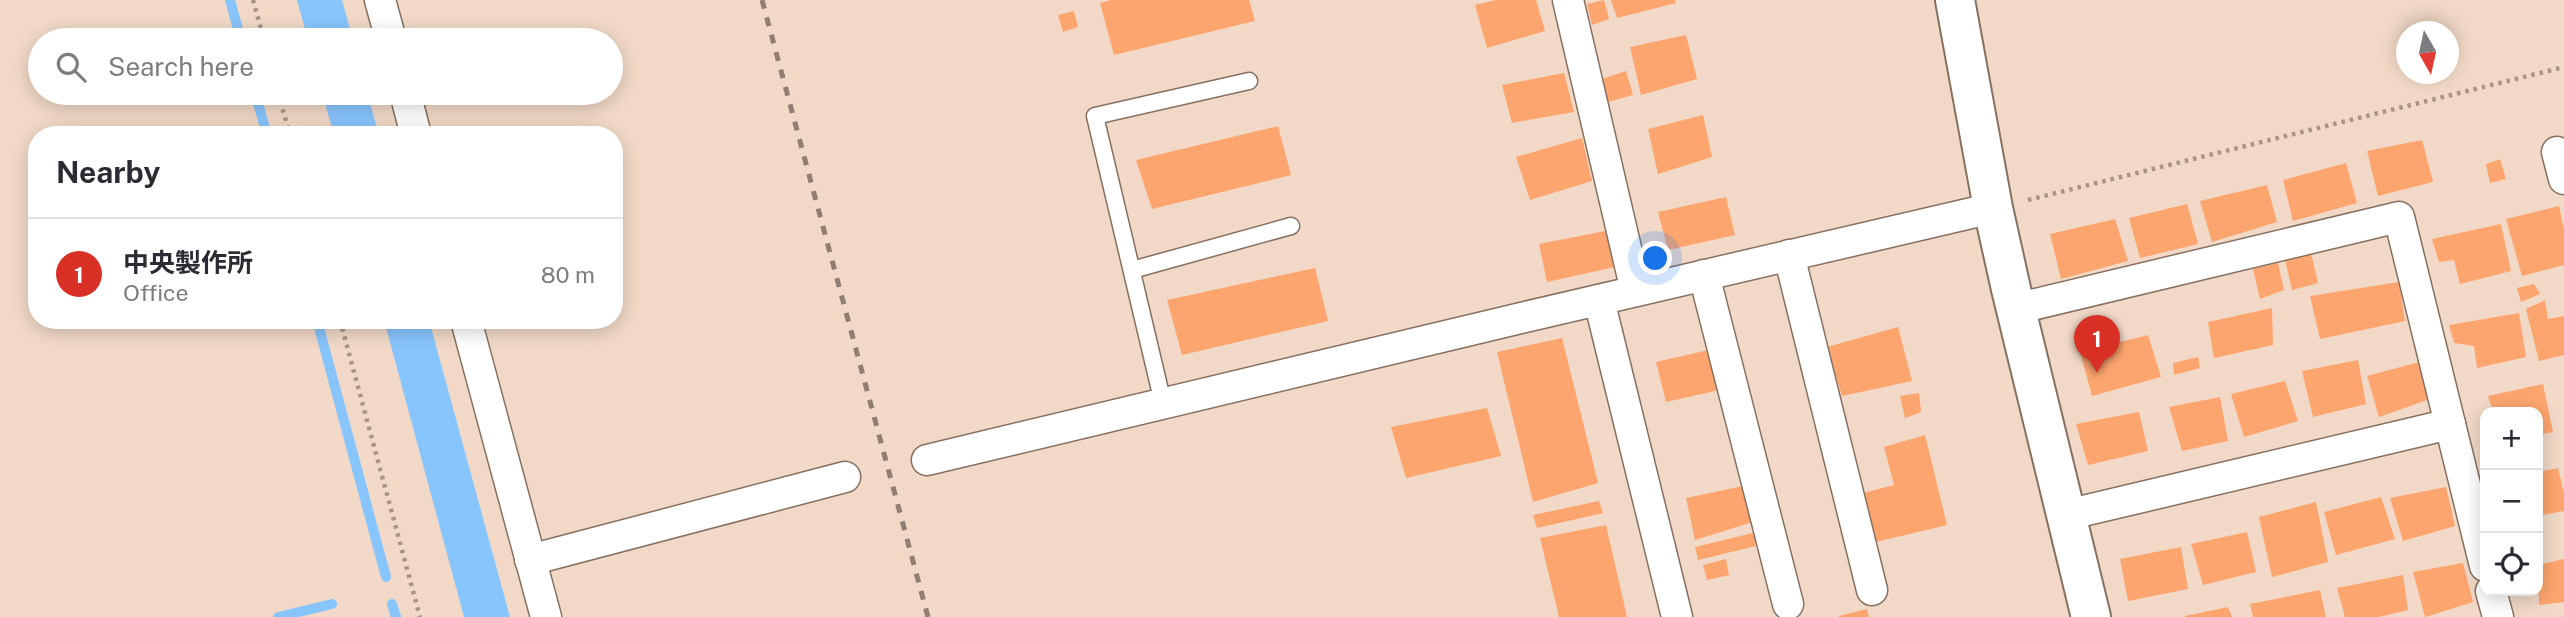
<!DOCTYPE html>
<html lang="en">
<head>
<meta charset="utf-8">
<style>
  :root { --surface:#fff; --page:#f7f7f7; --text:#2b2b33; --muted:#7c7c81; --line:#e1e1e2; --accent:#d93025 }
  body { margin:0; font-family:"Public Sans","Noto Sans JP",sans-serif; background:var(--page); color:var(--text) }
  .controls { position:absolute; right:21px; bottom:21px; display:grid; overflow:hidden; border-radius:14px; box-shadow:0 4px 18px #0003 }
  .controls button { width:63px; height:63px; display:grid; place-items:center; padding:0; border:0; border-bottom:2px solid var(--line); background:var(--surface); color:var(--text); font:35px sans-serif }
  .compass { position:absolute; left:2396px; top:21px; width:63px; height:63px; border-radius:50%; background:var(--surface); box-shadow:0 4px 18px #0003; rotate:171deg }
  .you { position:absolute; left:1656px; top:259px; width:24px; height:24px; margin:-18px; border:5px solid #fff; border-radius:50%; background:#1a73e8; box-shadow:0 0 0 10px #1a73e833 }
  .badge { display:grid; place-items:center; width:46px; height:46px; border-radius:50%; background:var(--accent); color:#fff; font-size:23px; font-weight:700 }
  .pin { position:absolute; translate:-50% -58px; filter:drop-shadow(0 2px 4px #0008) }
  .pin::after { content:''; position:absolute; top:37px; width:24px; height:21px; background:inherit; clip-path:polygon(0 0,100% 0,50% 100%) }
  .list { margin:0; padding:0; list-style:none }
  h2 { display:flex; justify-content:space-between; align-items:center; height:91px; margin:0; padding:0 28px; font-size:30px }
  h2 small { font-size:23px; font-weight:400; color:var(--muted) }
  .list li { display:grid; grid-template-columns:46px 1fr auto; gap:21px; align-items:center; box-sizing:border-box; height:112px; padding:0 28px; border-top:2px solid var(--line) }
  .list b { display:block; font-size:26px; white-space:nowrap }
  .list p { margin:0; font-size:23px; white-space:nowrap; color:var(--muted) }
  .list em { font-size:23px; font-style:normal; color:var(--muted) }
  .icon { flex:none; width:38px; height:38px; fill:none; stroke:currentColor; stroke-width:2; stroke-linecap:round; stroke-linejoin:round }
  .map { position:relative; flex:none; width:2564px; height:617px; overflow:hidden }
  .search { position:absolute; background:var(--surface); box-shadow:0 4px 18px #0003; left:28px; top:28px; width:595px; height:77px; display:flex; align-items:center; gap:18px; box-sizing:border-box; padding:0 24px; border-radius:38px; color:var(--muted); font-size:26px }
  .panel { position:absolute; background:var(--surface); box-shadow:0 4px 18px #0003; left:28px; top:126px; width:595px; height:203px; border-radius:28px }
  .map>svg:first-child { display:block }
  .water { fill:#88c5fd }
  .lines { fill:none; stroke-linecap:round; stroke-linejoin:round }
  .stream { stroke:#88c5fd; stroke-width:10 }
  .building { fill:#fda56e }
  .service-casing { stroke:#867060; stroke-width:19 }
  .minor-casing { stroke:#867060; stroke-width:33 }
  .tertiary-casing { stroke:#867060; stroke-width:42 }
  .path { stroke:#a99587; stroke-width:4.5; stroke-dasharray:3.5 5; stroke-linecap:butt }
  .service { stroke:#fff; stroke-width:16 }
  .minor { stroke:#fff; stroke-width:30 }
  .tertiary { stroke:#fff; stroke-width:38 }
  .rail { stroke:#8f7e71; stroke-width:5; stroke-dasharray:9 9; stroke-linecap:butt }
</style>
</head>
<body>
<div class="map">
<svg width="2564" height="617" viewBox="0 0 2564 617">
  <rect width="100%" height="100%" fill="#f2d9c7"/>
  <g class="water">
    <polygon points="297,0 342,0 353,40 308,40"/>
    <polygon points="322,93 367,93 379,135 334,135"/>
    <polygon points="384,320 429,320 510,617 464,617"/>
  </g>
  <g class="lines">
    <g class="stream">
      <polyline points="230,0 241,40"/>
      <polyline points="255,93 267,135"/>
      <polyline points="317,320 386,577"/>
      <polyline points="392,604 396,617"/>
      <polyline points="278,617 332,604"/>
    </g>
  </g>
  <g class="building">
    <polygon points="1111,0 1249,0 1255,21 1114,55 1100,3"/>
    <polygon points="1496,0 1536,0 1545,31 1487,48 1475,5"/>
    <polygon points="1604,0 1609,19 1592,25 1587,4"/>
    <polygon points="1611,0 1675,0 1676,3 1617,18"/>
    <polygon points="1074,11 1078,27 1063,32 1058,15"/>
    <polygon points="1686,35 1697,79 1641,95 1630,47"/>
    <polygon points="1626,71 1633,95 1608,102 1602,79"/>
    <polygon points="1564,73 1574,112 1512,123 1502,85"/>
    <polygon points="1703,115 1712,157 1658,174 1648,129"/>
    <polygon points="1278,126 1291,175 1152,209 1136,160"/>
    <polygon points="1582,138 1592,181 1530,200 1516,157"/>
    <polygon points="2422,140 2433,182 2378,196 2367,151"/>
    <polygon points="2500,159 2506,179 2490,183 2486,164"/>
    <polygon points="2346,163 2357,203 2293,221 2283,180"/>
    <polygon points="2267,185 2277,222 2212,242 2200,201"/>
    <polygon points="1726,197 1735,235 1668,250 1658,212"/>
    <polygon points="2187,204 2198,244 2140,258 2129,218"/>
    <polygon points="2559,206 2564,229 2564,265 2522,276 2506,219"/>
    <polygon points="2115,219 2128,261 2061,279 2050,234"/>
    <polygon points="2501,224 2511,271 2460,284 2454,260 2439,262 2432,239"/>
    <polygon points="1605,231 1615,267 1547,282 1539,244"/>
    <polygon points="2311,253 2318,283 2292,290 2285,260"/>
    <polygon points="2278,263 2284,290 2260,299 2253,269"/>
    <polygon points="1315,268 1328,321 1182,355 1167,300"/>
    <polygon points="2399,282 2405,321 2320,339 2310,296"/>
    <polygon points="2534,284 2540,294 2521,302 2517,288"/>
    <polygon points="2545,300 2548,319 2564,316 2564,355 2539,361 2526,309"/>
    <polygon points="2272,308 2273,345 2214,358 2208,322"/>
    <polygon points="2519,313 2526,357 2477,368 2474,346 2454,343 2449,325"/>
    <polygon points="1898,327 1912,381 1842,396 1827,347"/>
    <polygon points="2148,335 2161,377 2092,396 2080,352"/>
    <polygon points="1562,338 1598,483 1533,502 1497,352"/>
    <polygon points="1713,349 1724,389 1666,402 1656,362"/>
    <polygon points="2198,357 2200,368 2174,375 2173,363"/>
    <polygon points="2358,360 2366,404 2313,417 2302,371"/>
    <polygon points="2419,362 2430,399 2379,417 2367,376"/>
    <polygon points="2285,381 2298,421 2244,437 2231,394"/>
    <polygon points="2543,384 2553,432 2538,435 2538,412 2493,412 2488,396"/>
    <polygon points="1919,393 1921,412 1905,418 1900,396"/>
    <polygon points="2220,397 2228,441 2182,451 2169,407"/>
    <polygon points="1487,408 1501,456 1406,478 1391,427"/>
    <polygon points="2139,412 2148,451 2088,465 2076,424"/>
    <polygon points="1925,435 1947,525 1876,542 1863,493 1894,485 1884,447"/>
    <polygon points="2558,468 2564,493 2564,511 2538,516 2538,472"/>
    <polygon points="1743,486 1756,521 1695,540 1686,498"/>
    <polygon points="2446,487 2455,526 2403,541 2390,498"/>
    <polygon points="2381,497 2395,539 2336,555 2324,512"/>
    <polygon points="1599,501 1603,513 1537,528 1533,515"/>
    <polygon points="2316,502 2328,562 2272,577 2259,517"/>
    <polygon points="1606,525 1627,617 1559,617 1540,538"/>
    <polygon points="2247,532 2256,572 2203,585 2191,544"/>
    <polygon points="1753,533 1756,546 1698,560 1695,547"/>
    <polygon points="2181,547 2188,589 2128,601 2120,559"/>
    <polygon points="1726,559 1729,575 1707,580 1703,565"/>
    <polygon points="2564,559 2564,602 2539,605 2538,565"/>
    <polygon points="2463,563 2473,602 2425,617 2413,572"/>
    <polygon points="2403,575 2408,610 2379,617 2345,617 2337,588"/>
    <polygon points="2320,590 2326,617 2253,617 2250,604"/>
    <polygon points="2228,607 2232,617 2185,617 2185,616"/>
    <polygon points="1867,609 1869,617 1839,617 1839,616"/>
  </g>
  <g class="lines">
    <defs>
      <g id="service">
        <polyline points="1132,270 1291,226"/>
        <polyline points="1163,403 1095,116 1249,81"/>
      </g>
      <g id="minor">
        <polyline points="380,0 391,40"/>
        <polyline points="1568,0 1636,291"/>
        <polyline points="405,93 416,135"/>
        <polyline points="2557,152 2564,179"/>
        <polyline points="1789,255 1872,590"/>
        <polyline points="1704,275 1788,604"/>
        <polyline points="1599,300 1677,617"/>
        <polyline points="2015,309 2399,217 2485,566"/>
        <polyline points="466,320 546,617"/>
        <polyline points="927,460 1521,318 1993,208"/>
        <polyline points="2066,515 2450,424"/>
        <polyline points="530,560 845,477"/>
        <polyline points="2491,591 2498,617"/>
      </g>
      <polyline id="tertiary" points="1955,0 1993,208 2011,289 2091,617"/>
    </defs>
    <use href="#service" class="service-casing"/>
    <use href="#minor" class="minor-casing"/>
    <use href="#tertiary" class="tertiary-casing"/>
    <g class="path">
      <polyline points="253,0 264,40"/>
      <polyline points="278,93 290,135"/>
      <polyline points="2028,200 2564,67"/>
      <polyline points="340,320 420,617"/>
    </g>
    <use href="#service" class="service"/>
    <use href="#minor" class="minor"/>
    <use href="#tertiary" class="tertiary"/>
    <polyline class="rail" points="762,0 928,617"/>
  </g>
</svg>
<div class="controls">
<button>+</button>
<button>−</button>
<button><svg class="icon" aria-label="locate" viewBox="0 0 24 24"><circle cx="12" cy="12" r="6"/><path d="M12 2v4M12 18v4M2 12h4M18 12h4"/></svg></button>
</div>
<svg class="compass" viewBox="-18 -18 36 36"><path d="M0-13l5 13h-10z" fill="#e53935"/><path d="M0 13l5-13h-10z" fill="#7c7c81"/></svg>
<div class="you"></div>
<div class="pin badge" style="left:2097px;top:373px">1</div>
<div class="search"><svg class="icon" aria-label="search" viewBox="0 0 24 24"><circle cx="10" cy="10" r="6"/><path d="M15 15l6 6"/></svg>Search here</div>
<section class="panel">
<h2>Nearby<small></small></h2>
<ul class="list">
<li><span class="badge">1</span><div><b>中央製作所</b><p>Office</p></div><em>80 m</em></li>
</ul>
</section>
</div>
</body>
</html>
